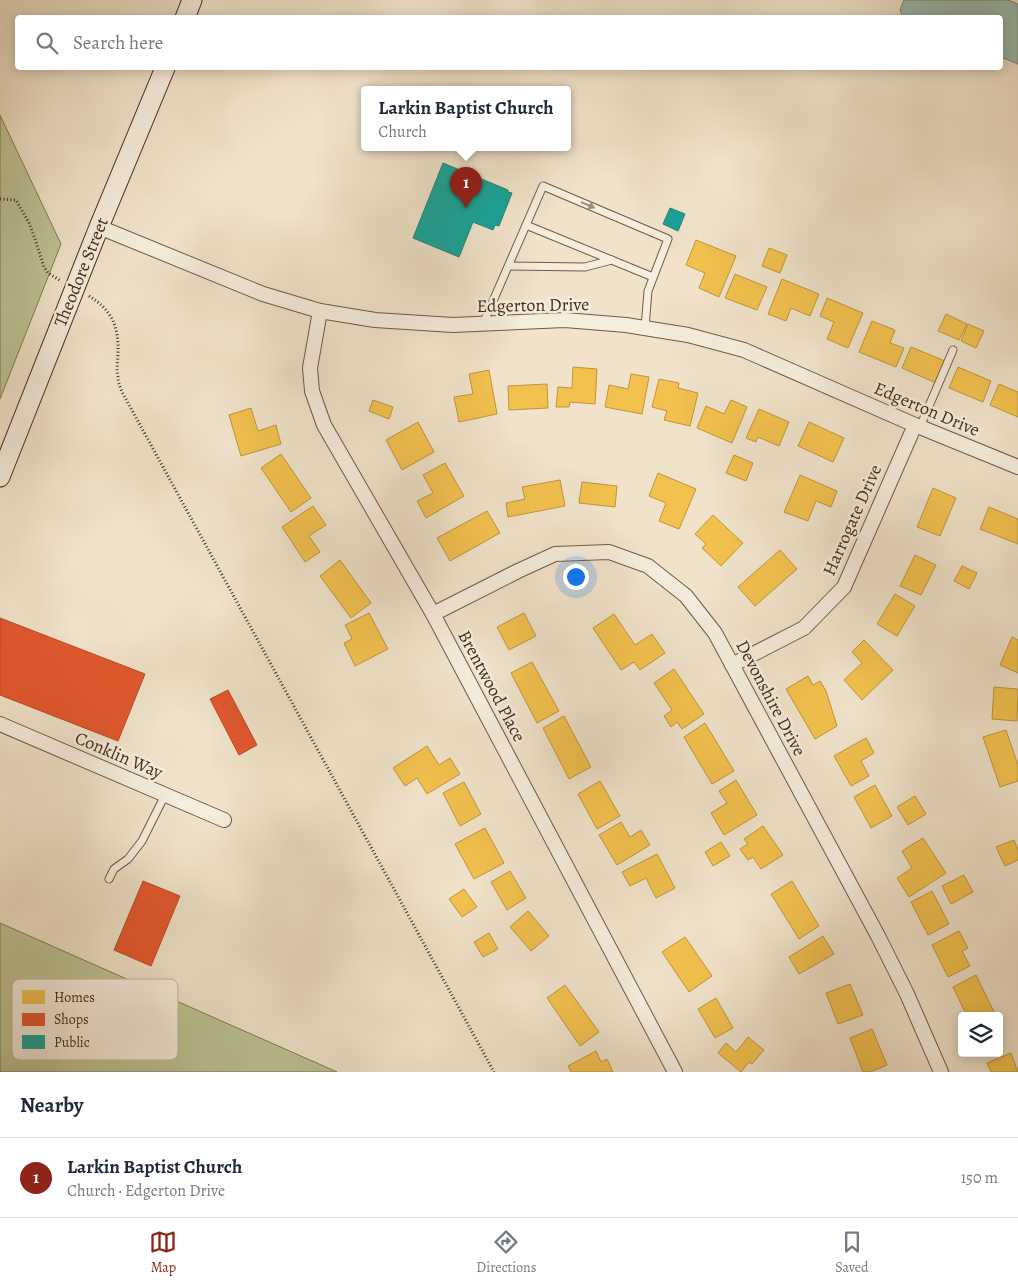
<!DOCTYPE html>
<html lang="en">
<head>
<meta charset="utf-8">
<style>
  :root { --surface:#fff; --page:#f6f6f7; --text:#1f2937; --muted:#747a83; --line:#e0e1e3; --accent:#8f2418 }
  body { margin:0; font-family:Alegreya,serif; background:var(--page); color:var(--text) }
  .controls { position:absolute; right:15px; bottom:15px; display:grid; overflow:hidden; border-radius:5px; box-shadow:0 2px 12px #0003 }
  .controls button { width:45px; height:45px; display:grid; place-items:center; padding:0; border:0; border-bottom:1px solid var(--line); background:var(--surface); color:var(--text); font:25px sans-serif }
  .you { position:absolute; left:575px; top:576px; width:18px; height:18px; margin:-12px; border:4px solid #fff; border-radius:50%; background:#1a73e8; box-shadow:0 0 0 8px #1a73e833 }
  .badge { display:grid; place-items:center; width:32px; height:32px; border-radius:50%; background:var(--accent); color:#fff; font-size:16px; font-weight:700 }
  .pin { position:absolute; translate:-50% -41px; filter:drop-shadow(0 1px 2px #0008) }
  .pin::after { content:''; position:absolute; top:26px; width:18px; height:15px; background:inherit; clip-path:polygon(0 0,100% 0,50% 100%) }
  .popup { position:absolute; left:361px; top:86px; width:210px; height:65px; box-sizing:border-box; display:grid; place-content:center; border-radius:5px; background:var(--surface); filter:drop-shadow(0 1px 4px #0005); font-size:16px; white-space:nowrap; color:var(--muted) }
  .popup b { font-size:19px; color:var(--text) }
  .popup::after { content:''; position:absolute; left:50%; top:100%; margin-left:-10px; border:10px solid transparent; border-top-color:var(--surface) }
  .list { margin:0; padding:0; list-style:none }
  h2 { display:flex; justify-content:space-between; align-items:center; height:65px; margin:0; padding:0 20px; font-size:21px }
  h2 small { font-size:16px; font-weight:400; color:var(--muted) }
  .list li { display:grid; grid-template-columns:32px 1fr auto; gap:15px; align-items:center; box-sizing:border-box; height:80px; padding:0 20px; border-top:1px solid var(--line) }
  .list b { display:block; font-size:19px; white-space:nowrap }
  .list p { margin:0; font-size:16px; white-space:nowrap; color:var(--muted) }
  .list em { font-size:16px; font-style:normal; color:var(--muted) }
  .icon { flex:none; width:28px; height:28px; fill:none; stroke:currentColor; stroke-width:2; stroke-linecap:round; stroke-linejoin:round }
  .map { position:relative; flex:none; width:1018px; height:1072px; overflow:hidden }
  .search { position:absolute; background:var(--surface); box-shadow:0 2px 12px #0003; left:15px; right:15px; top:15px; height:55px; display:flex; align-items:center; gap:12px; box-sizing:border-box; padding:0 18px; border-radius:5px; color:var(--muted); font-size:19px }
  .sheet { height:145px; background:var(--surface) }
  nav { display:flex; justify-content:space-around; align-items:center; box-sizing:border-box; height:70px; border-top:1px solid var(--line); background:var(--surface); font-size:14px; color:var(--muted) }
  nav a { display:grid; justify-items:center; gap:2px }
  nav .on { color:var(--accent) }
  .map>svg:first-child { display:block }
  .green { fill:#bcc395; stroke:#817754 }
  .water { fill:#9bbeb2; stroke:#798373 }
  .homes { fill:#f2c14e; stroke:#be943d }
  .shops { fill:#e4572e; stroke:#b54a26 }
  .public { fill:#17a398; stroke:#257f70 }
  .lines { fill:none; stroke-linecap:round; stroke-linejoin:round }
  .lane-casing { stroke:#705942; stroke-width:9 }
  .street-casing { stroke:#705942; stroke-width:16 }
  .secondary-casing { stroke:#462b14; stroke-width:21 }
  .path { stroke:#462b14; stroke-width:3; stroke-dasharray:1 2.5; stroke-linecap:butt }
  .lane { stroke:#f5eddd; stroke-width:7 }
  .street { stroke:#f5eddd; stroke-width:14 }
  .secondary { stroke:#f5eddd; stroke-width:19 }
  .oneway { fill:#9e8c78 }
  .labels { text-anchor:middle; stroke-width:5; stroke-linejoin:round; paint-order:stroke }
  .street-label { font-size:18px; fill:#462b14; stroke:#f5eddd }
  .key { fill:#f5eddd; stroke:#c0b3a1; stroke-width:1 }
  .key-label { font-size:14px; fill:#462b14 }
</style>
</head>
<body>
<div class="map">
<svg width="1018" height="1072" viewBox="0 0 1018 1072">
  <rect width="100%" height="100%" fill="#f0e3ca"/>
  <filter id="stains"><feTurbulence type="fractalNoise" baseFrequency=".004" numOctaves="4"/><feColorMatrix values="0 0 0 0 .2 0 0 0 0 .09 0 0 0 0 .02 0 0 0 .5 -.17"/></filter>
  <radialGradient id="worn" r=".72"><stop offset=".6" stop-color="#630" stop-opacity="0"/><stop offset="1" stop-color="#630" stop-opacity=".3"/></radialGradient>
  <g class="green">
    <polygon points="0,115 61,244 0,399"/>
    <polygon points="0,923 337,1072 0,1072"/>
  </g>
  <polygon class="water" points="904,0 1008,0 1018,4 1018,64 1001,57 1000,18 903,17 900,10"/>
  <g class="homes">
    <polygon points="696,240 736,256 719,297 699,288 705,273 686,265"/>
    <polygon points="769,248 787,255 780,273 762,266"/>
    <polygon points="735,274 767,287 757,310 725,298"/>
    <polygon points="782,279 819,294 810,316 791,308 786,321 768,314"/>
    <polygon points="827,298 863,313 848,348 827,339 834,322 820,316"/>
    <polygon points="946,314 967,324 959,340 938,331"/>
    <polygon points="872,321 895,330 890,343 904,348 896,367 859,352"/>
    <polygon points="968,324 984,331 976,348 961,341"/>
    <polygon points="911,347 945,361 936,383 902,368"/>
    <polygon points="573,367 597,369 595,404 570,402 569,407 556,407 558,387 572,388"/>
    <polygon points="958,367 991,381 983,402 949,388"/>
    <polygon points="489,370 497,414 459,422 454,397 473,394 469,374"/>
    <polygon points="631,374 649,377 642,414 605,407 609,385 628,389"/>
    <polygon points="659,379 679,383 678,388 698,393 690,426 664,420 667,411 652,407"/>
    <polygon points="547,384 548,408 509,410 508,386"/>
    <polygon points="999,384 1018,392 1018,417 990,405"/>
    <polygon points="373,400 393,407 389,419 369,411"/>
    <polygon points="731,400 747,407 732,443 697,428 706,406 724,414"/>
    <polygon points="251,408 258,431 276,425 281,444 241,456 229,415"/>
    <polygon points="759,409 789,422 779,446 758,437 756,442 746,438"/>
    <polygon points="418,422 434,452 402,470 386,440"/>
    <polygon points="809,422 844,438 833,462 798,446"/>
    <polygon points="281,454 311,498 291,512 261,468"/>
    <polygon points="734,455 753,463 746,481 726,473"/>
    <polygon points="445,463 464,496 426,518 417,501 433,493 423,475"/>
    <polygon points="658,473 696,489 679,529 659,521 666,503 649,496"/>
    <polygon points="800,475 837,491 831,507 816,501 808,521 784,512"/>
    <polygon points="560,480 565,506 508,517 506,503 525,499 522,487"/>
    <polygon points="582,482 617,486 615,507 579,503"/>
    <polygon points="933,488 956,498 940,536 917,527"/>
    <polygon points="313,506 326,525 309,536 320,552 305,562 282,527"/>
    <polygon points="989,507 1018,519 1018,544 980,529"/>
    <polygon points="487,511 500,533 450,561 437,538"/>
    <polygon points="713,515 743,543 721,566 702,548 706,544 695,534"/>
    <polygon points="780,550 797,569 755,606 738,587"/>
    <polygon points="915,555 936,565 921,595 900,586"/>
    <polygon points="340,560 371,603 351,618 320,576"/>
    <polygon points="962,566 977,573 969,589 954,581"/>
    <polygon points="895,594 915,606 897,636 877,624"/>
    <polygon points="369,613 388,649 355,666 344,643 352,639 345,625"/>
    <polygon points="524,613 536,636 509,650 497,627"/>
    <polygon points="614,614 635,645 652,634 665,653 640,670 634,662 621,670 593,628"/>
    <polygon points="1012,637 1018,640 1018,673 1000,665"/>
    <polygon points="864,640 893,670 862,700 844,680 862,663 852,652"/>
    <polygon points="532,662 559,711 537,723 511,673"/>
    <polygon points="674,669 704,714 682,729 677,722 671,727 664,716 672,710 654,683"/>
    <polygon points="808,676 813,685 820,681 826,691 837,726 815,739 786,689"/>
    <polygon points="994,687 1018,689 1017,721 992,719"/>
    <polygon points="564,716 591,767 569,779 543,728"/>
    <polygon points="705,723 734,771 712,784 684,737"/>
    <polygon points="1006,730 1018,765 1018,781 1000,787 983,737"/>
    <polygon points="866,738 874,753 861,761 869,776 851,786 834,756"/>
    <polygon points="427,746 439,765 450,758 460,774 427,794 417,778 405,786 393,768"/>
    <polygon points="736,780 757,815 724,835 711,813 727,803 719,791"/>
    <polygon points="600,781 620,816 597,829 578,794"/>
    <polygon points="464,782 481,814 460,826 443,793"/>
    <polygon points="875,785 892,816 871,828 854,797"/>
    <polygon points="915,796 926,814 908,825 897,807"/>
    <polygon points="621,822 630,837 641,830 650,845 617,865 599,835"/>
    <polygon points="763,826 783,855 761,869 753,857 748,860 740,849 748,844 744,839"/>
    <polygon points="485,828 504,863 474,879 455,844"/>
    <polygon points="923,838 946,873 909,897 897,878 912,868 902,851"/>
    <polygon points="1014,840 1018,850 1018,860 1005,866 996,847"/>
    <polygon points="721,842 730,856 713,866 705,852"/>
    <polygon points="657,854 675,888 656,898 646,878 630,886 622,872"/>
    <polygon points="510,871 526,898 507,910 491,882"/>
    <polygon points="964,875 973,892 951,904 942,886"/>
    <polygon points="792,881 819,926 799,939 771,894"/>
    <polygon points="464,889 477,907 462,917 449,899"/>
    <polygon points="932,891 949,924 928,935 911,902"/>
    <polygon points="528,911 549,936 531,951 510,927"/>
    <polygon points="959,931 968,948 962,951 970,966 948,977 932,945"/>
    <polygon points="489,933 498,949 483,957 474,942"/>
    <polygon points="823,936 834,954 799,974 789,957"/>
    <polygon points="685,937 712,976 689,992 662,952"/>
    <polygon points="976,975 996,1016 967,1016 953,987"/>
    <polygon points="850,984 863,1015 838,1024 826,993"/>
    <polygon points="565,985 599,1032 580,1046 547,998"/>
    <polygon points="716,998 733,1028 715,1038 698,1009"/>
    <polygon points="872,1029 887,1065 870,1072 863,1072 850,1038"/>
    <polygon points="748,1037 764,1050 752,1064 749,1062 741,1072 718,1053 726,1043 736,1052"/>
    <polygon points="596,1051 601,1062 607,1059 613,1072 571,1072 568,1066"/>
    <polygon points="1011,1053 1018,1072 991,1072 987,1063"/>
  </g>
  <g class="shops">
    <polygon points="0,618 145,674 118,741 0,695"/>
    <polygon points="228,690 257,745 239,755 210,699"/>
    <polygon points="143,881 180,896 151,966 114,950"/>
  </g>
  <g class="public">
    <polygon points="443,163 508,190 508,192 512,193 499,226 495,225 493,230 473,222 459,257 413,238"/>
    <polygon points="670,208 685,214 678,231 663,224"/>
  </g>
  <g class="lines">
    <defs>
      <g id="lane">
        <polyline points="526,225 653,277"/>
        <polyline points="509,266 585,267 612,260"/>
        <polyline points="483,324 543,186 668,239 648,291 645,328"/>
        <polyline points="920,427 953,350"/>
        <polyline points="109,879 114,869 128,859 142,841 165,795"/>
      </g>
      <g id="street">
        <polyline points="99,227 263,294 320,311 375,320 453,325 565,320 626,325 688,335 744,350 915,425 1018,467"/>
        <polyline points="320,311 310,368 312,391 324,425 433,614 675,1072"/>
        <polyline points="433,614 518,571 555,554 609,552 648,566 686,596 715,633 821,830 878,936 907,994 941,1072"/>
        <polyline points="732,665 804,628 844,587 915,425"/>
        <polyline points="0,724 224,820"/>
      </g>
      <g id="secondary">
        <polyline points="185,18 192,0"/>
        <polyline points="0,477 99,227 165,68"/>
      </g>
    </defs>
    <use href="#lane" class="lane-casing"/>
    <use href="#street" class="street-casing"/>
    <use href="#secondary" class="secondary-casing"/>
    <g class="path">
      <polyline points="0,199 16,200 29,223 35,239 44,267 48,273 61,281"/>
      <path d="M89,296C112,310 119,327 118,353C118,361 116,369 118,377C118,382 120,387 122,392L494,1072"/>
    </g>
    <use href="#lane" class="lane"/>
    <use href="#street" class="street"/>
    <use href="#secondary" class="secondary"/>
  </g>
  <defs><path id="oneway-solid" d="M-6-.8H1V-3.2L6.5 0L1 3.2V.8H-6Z" transform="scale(1.25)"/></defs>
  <use class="oneway" href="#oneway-solid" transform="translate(588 205) rotate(23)"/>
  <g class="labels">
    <g class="street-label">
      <text transform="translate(81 272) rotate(-68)" y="6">Theodore Street</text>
      <text transform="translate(533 305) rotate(-1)" y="6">Edgerton Drive</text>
      <text transform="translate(927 409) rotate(23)" y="6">Edgerton Drive</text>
      <text transform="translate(852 520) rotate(-66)" y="6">Harrogate Drive</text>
      <text transform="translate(492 686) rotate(62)" y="6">Brentwood Place</text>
      <text transform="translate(771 698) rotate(62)" y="6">Devonshire Drive</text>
      <text transform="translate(119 755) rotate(23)" y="6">Conklin Way</text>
    </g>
  </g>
  <rect x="12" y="979" width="166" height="81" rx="8" class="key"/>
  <rect x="22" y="990" width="23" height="14" fill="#f2c14e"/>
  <rect x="22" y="1013" width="23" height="13" fill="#e4572e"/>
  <rect x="22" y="1035" width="23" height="14" fill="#17a398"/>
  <g class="key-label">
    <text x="54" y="1002">Homes</text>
    <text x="54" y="1024">Shops</text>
    <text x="54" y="1047">Public</text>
  </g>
  <rect width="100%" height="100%" filter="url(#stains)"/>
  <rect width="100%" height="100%" fill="url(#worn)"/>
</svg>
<div class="controls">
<button><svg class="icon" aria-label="layers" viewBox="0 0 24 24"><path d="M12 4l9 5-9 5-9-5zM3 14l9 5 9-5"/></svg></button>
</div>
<div class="you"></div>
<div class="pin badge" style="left:466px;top:208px">1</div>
<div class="popup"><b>Larkin Baptist Church</b>Church</div>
<div class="search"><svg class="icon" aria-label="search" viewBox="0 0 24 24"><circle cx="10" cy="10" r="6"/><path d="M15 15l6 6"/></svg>Search here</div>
</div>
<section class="sheet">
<h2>Nearby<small></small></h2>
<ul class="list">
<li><span class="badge">1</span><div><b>Larkin Baptist Church</b><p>Church · Edgerton Drive</p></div><em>150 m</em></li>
</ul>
</section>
<nav>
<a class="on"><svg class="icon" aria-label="map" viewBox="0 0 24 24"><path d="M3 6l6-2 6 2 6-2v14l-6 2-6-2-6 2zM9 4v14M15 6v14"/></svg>Map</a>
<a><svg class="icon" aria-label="directions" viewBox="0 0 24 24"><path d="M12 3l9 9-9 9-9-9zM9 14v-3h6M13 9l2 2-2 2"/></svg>Directions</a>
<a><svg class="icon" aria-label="saved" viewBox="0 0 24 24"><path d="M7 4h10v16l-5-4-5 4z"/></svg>Saved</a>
</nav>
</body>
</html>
